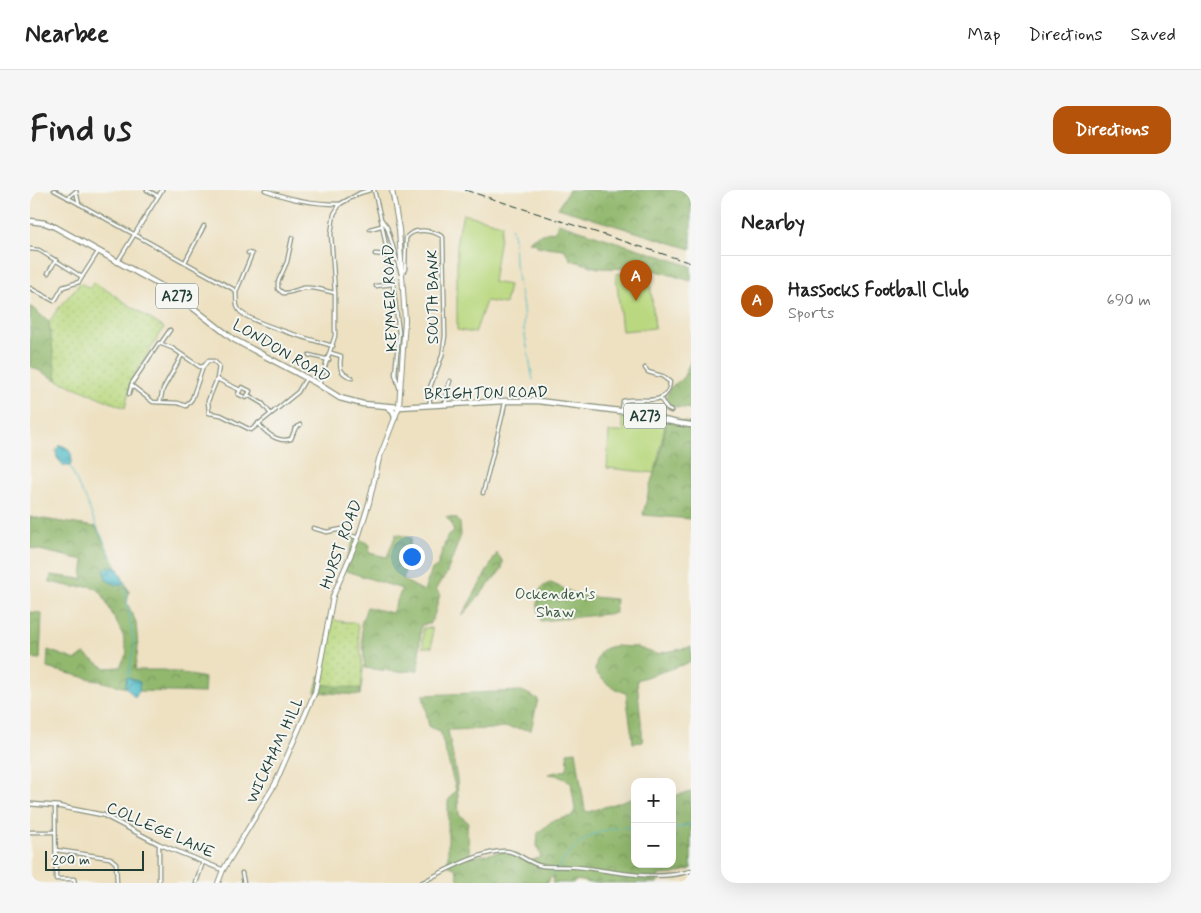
<!DOCTYPE html>
<html lang="en">
<head>
<meta charset="utf-8">
<style>
  :root { --surface:#fff; --page:#f6f6f6; --text:#222; --muted:#767676; --line:#e0e0e0; --accent:#b45309 }
  body { margin:0; font-family:Mynerve,sans-serif; background:var(--page); color:var(--text) }
  .controls { position:absolute; right:15px; bottom:15px; display:grid; overflow:hidden; border-radius:10px; box-shadow:0 5px 20px #0002 }
  .controls button { width:45px; height:45px; display:grid; place-items:center; padding:0; border:0; border-bottom:1px solid var(--line); background:var(--surface); color:var(--text); font:25px sans-serif }
  .scale { position:absolute; left:15px; bottom:12px; width:99px; box-sizing:border-box; padding-left:5px; border:2px solid #1f3d34; border-top:0; font-size:14px; line-height:18px; white-space:nowrap; color:#1f3d34; -webkit-text-stroke:4px #f6f6f2; paint-order:stroke }
  .you { position:absolute; left:381px; top:366px; width:18px; height:18px; margin:-12px; border:4px solid #fff; border-radius:50%; background:#1a73e8; box-shadow:0 0 0 8px #1a73e833 }
  .badge { display:grid; place-items:center; width:32px; height:32px; border-radius:50%; background:var(--accent); color:#fff; font-size:16px; font-weight:700 }
  .pin { position:absolute; translate:-50% -41px; filter:drop-shadow(0 1px 2px #0008) }
  .pin::after { content:''; position:absolute; top:26px; width:18px; height:15px; background:inherit; clip-path:polygon(0 0,100% 0,50% 100%) }
  .list { margin:0; padding:0; list-style:none }
  h2 { display:flex; justify-content:space-between; align-items:center; height:65px; margin:0; padding:0 20px; font-size:21px }
  h2 small { font-size:16px; font-weight:400; color:var(--muted) }
  .list li { display:grid; grid-template-columns:32px 1fr auto; gap:15px; align-items:center; box-sizing:border-box; height:90px; padding:0 20px; border-top:1px solid var(--line) }
  .list b { display:block; font-size:19px; white-space:nowrap }
  .list p { margin:0; font-size:16px; white-space:nowrap; color:var(--muted) }
  .list em { font-size:16px; font-style:normal; color:var(--muted) }
  .map { position:relative; flex:none; width:661px; height:693px; overflow:hidden; border-radius:15px }
  header { display:flex; align-items:center; gap:30px; box-sizing:border-box; height:70px; padding:0 25px; background:var(--surface); border-bottom:1px solid var(--line) }
  header strong { font-size:24px }
  nav { display:flex; gap:28px; margin-inline-start:auto; font-size:18px }
  .intro { display:flex; align-items:center; justify-content:space-between; box-sizing:border-box; height:120px; padding:0 30px }
  h1 { margin:0; font-size:35px }
  .button { padding:12px 22px; border-radius:15px; background:var(--accent); color:#fff; font-size:18px; font-weight:700 }
  main { display:flex; gap:30px; padding:0 30px }
  aside { flex:1; background:var(--surface); border-radius:15px; box-shadow:0 5px 20px #0002 }
  .map>svg:first-child { display:block }
  .grass { fill:#b9d87f; stroke:#6c8a5a }
  .forest { fill:url(#forest-crowns); stroke:#587a51 }
  .park { fill:url(#park-dots); stroke:#6c8a5a }
  .water { fill:url(#water-waves); stroke:#367c7d }
  .lines { fill:none; stroke-linecap:round; stroke-linejoin:round }
  .stream { stroke:#4dbac6; stroke-width:1 }
  .minor-casing { stroke:#868f7b; stroke-width:5 }
  .tertiary-casing { stroke:#868f7b; stroke-width:5.5 }
  .secondary-casing { stroke:#868f7b; stroke-width:6 }
  .primary-casing { stroke:#868f7b; stroke-width:7 }
  .minor { stroke:#fff; stroke-width:2.5 }
  .tertiary { stroke:#fff; stroke-width:3 }
  .secondary { stroke:#fff; stroke-width:4 }
  .primary { stroke:#fff; stroke-width:4.5 }
  .rail { stroke:#1f3d34; stroke-width:1; stroke-dasharray:8 4; stroke-linecap:butt }
  .labels { text-anchor:middle; stroke-width:4; stroke-linejoin:round; paint-order:stroke }
  .shield { fill:#f6f6f2; stroke:#60746d; stroke-width:1 }
  .shield-label { font-size:15px; font-weight:bold; fill:#1f3d34 }
  .street-label { font-size:16px; fill:#1f3d34; stroke:#f6f6f2 }
  .park-label { font-size:16px; fill:#3e5c43; stroke:#f6f6f2 }
</style>
</head>
<body>
<header>
<strong>Nearbee</strong>
<nav><a>Map</a><a>Directions</a><a>Saved</a></nav>
</header>
<div class="intro"><h1>Find us</h1><a class="button">Directions</a></div>
<main>
<div class="map">
<svg width="661" height="693" viewBox="0 0 661 693">
  <defs>
    <pattern id="forest-crowns" width="20" height="18" patternUnits="userSpaceOnUse" patternTransform="scale(1.25)"><rect width="20" height="18" fill="#92b86e"/><path d="M2 6a3 3 0 1 1 6 0M12 15a3 3 0 1 1 6 0" fill="none" stroke="#77975b"/></pattern>
    <pattern id="park-dots" width="8" height="8" patternUnits="userSpaceOnUse" patternTransform="scale(1.25)"><rect width="8" height="8" fill="#b9d87f"/><path d="M2 2h.1M6 6h.1" fill="none" stroke="#9fba6e" stroke-width="1.8" stroke-linecap="round"/></pattern>
    <pattern id="water-waves" width="16" height="10" patternUnits="userSpaceOnUse" patternTransform="scale(1.25)"><rect width="16" height="10" fill="#4dbac6"/><path d="M0 5q4-4 8 0t8 0" fill="none" stroke="#3f98a2"/></pattern>
  </defs>
  <rect width="100%" height="100%" fill="#f6f6f2"/>
  <filter id="ink" filterUnits="userSpaceOnUse"><feTurbulence type="fractalNoise" baseFrequency=".02" numOctaves="2"/><feDisplacementMap in="SourceGraphic" scale="10" xChannelSelector="R" yChannelSelector="G"/><feConvolveMatrix kernelMatrix="1 2 1 2 8 2 1 2 1" color-interpolation-filters="sRGB"/></filter>
  <filter id="wash" filterUnits="userSpaceOnUse"><feTurbulence type="fractalNoise" baseFrequency=".0096" numOctaves="4" result="noise"/><feDisplacementMap in="SourceGraphic" scale="20" xChannelSelector="R" yChannelSelector="G"/><feGaussianBlur stdDeviation="1.12" result="paint"/><feColorMatrix in="noise" values="0 0 0 0 0 0 0 0 0 0 0 0 0 0 0 0 0 1.4 0 .05"/><feComposite in="paint" operator="in"/></filter>
  <g filter="url(#wash)">
    <rect width="100%" height="100%" fill="#eee1c2"/>
    <g class="grass">
      <polygon points="433,24 472,34 463,92 479,95 475,114 456,111 445,143 427,140 427,49"/>
      <polygon points="619,81 625,138 592,141 586,84"/>
      <polygon points="590,221 636,231 625,283 577,278 579,242 594,242"/>
      <rect x="393" y="438" width="9" height="19"/>
    </g>
    <g class="forest">
      <polygon points="539,0 661,0 661,59 528,18"/>
      <polygon points="528,33 661,76 661,91 620,79 568,78 541,70 534,59 507,56 506,53 498,52 508,45 525,41"/>
      <polygon points="0,116 19,132 27,190 0,176"/>
      <polygon points="661,170 661,219 640,216 635,209 641,197 653,188"/>
      <polygon points="637,229 661,233 661,329 613,325 620,295 630,266"/>
      <polygon points="0,327 66,337 99,401 97,413 106,432 108,458 105,480 135,480 175,488 174,503 109,501 17,478 18,460 46,470 54,464 75,478 90,477 97,463 93,445 71,402 61,396 43,397 20,392 21,385 52,389 54,370 0,358"/>
      <path d="M416,327L426,328L430,333L431,345L416,385L410,392L406,399L410,405C406,416 406,424 400,434L391,435L388,480L368,482L335,478L331,434L337,417L362,423L372,399L313,380L325,346L340,355L339,363L357,367L366,344L381,348L373,390L394,401L402,379L407,377L417,347L424,342L421,333Z"/>
      <polygon points="467,363 473,372 472,379 432,426"/>
      <path d="M521,393L550,406L586,409L585,423L511,431C507,417 503,396 521,393Z"/>
      <polygon points="0,422 12,423 10,469 0,468"/>
      <path d="M585,456L606,457L626,464L661,457V472L607,490L613,552L603,553L596,503C582,498 574,493 565,481C567,466 568,458 585,456Z"/>
      <polygon points="289,486 332,490 330,505 285,502"/>
      <path d="M492,501L508,509L501,540L473,537L460,539L418,540L427,589L429,625L438,632L437,638L440,666C464,667 475,653 498,672L511,667L507,656L508,643L522,631L542,626L545,620L541,592L526,585L518,584L536,580L538,575L537,562L546,561L555,621L559,622L605,607V674H642V606L661,602V679L644,684L629,685L627,693H560L548,690L542,693H522L524,687L520,688L518,693H429L426,679L418,675V611L426,600L410,541L399,537L393,505Z"/>
    </g>
    <g class="park">
      <polygon points="64,92 134,138 103,187 95,218 27,190 19,132 27,120 50,93 60,98"/>
      <polygon points="300,424 307,431 327,433 333,479 331,499 290,494 296,465"/>
    </g>
    <g class="water">
      <path d="M30,255C41,257 44,267 40,276H34L27,268L26,260Z"/>
      <polygon points="80,376 88,379 94,392 89,396 76,390 74,380"/>
      <polygon points="97,487 110,492 109,501 105,508 95,496"/>
    </g>
    <g class="lines">
      <g class="stream">
        <polyline points="0,10 6,0"/>
        <polyline points="481,37 484,48 485,74 493,118 494,140 503,190"/>
        <polyline points="40,276 50,299 55,307 63,328 87,379"/>
        <polyline points="94,391 104,455 98,487"/>
        <polyline points="642,639 661,634"/>
        <path d="M523,684C531,675 537,664 546,656C561,642 585,635 605,638"/>
      </g>
    </g>
  </g>
  <g filter="url(#ink)">
    <g class="lines">
      <defs>
        <g id="minor">
          <path d="M24,0L203,99L206,102C207,108 205,115 209,120C216,132 286,151 303,156"/>
          <polyline points="117,0 128,6"/>
          <path d="M235,0C260,10 283,14 310,14"/>
          <polyline points="344,0 351,29 357,37 371,84"/>
          <polyline points="46,1 49,14"/>
          <polyline points="38,8 46,1"/>
          <polyline points="351,29 363,94 369,143 365,184 369,197 371,198"/>
          <polyline points="340,39 351,36"/>
          <path d="M262,48L257,72L248,92V99L253,103C261,103 265,100 273,98C283,96 295,101 305,103"/>
          <polyline points="0,59 9,60 52,87 68,62"/>
          <polyline points="345,64 358,65"/>
          <polyline points="88,71 132,0"/>
          <polyline points="155,72 174,36"/>
          <polyline points="18,83 26,70"/>
          <path d="M372,84L375,79L376,48C384,36 404,41 413,47L415,146L412,166L399,200L400,214"/>
          <polyline points="346,96 363,94"/>
          <polyline points="0,98 24,111 26,109 33,97 49,92 52,87"/>
          <polyline points="206,102 222,64 218,63"/>
          <polyline points="131,153 140,140"/>
          <path d="M301,163L311,166C309,179 310,183 322,188"/>
          <polyline points="279,165 299,170"/>
          <polyline points="187,189 178,211 179,223 191,225 221,240 268,202 276,188"/>
          <polyline points="101,195 123,212 148,213 156,216 162,209 173,177"/>
          <polyline points="289,195 305,146 305,103 301,44 304,24 310,14 330,3 340,0"/>
          <polygon points="212,197 220,201 216,208 208,204"/>
          <polyline points="99,204 102,193 129,153 142,158 170,177 174,176 178,171 184,171 189,176 187,189 210,200"/>
          <polyline points="218,205 233,214 240,223"/>
          <polyline points="630,208 637,219 641,221"/>
          <polyline points="130,212 133,199 152,165"/>
          <polyline points="416,214 416,203 420,191"/>
          <path d="M592,221L593,211C611,206 638,219 640,192L632,186L618,182L615,178"/>
          <path d="M228,233C236,243 248,253 261,249L265,239L270,235"/>
          <polyline points="453,303 473,223 475,212"/>
          <polyline points="283,338 297,342 312,339 320,345 328,348"/>
          <polyline points="25,616 26,689 44,689 45,693"/>
          <polyline points="0,642 25,642"/>
          <polyline points="26,660 80,668 86,673 87,693"/>
          <polyline points="212,683 214,693"/>
          <polyline points="129,693 129,655"/>
          <polyline points="166,693 173,672"/>
          <path d="M391,693C411,682 454,659 477,661C490,663 499,674 512,676C523,677 535,676 547,677C584,681 624,692 661,681"/>
        </g>
        <polyline id="tertiary" points="0,614 27,616 73,625 129,654 193,680"/>
        <polyline id="secondary" points="188,693 193,680 245,594 285,502 303,406 328,348 339,313 349,269 369,217 375,130 369,39 362,0"/>
        <g id="primary">
          <polyline points="0,31 15,33 25,37 144,103 203,149 286,193 310,208 333,214 369,217 475,211 508,211 598,222 647,233 661,235"/>
          <polyline points="358,217 363,221 365,228"/>
        </g>
      </defs>
      <use href="#minor" class="minor-casing"/>
      <use href="#tertiary" class="tertiary-casing"/>
      <use href="#secondary" class="secondary-casing"/>
      <use href="#primary" class="primary-casing"/>
      <use href="#minor" class="minor"/>
      <use href="#tertiary" class="tertiary"/>
      <use href="#secondary" class="secondary"/>
      <use href="#primary" class="primary"/>
      <polyline class="rail" points="435,0 661,73"/>
    </g>
  </g>
  <g class="labels">
    <g class="shield">
      <rect x="126" y="93.5" width="42" height="25" rx="4"/>
      <rect x="594" y="213.5" width="42" height="25" rx="4"/>
    </g>
    <g class="shield-label">
      <text x="147" y="111">A273</text>
      <text x="615" y="231">A273</text>
    </g>
    <g class="street-label">
      <text transform="translate(402 107) rotate(-90)" y="6">SOUTH BANK</text>
      <text transform="translate(359 108) rotate(-92)" y="6">KEYMER ROAD</text>
      <text transform="translate(252 160) rotate(30)" y="6">LONDON ROAD</text>
      <text transform="translate(456 202) rotate(-1)" y="6">BRIGHTON ROAD</text>
      <text transform="translate(310 354) rotate(-70)" y="6">HURST ROAD</text>
      <text transform="translate(244 560) rotate(-65)" y="6">WICKHAM HILL</text>
      <text transform="translate(131 639) rotate(24)" y="6">COLLEGE LANE</text>
    </g>
    <g class="park-label">
      <text x="525" y="409">Ockenden's<tspan x="525" dy="18">Shaw</tspan></text>
    </g>
  </g>
</svg>
<div class="controls">
<button>+</button>
<button>−</button>
</div>
<div class="scale">200 m</div>
<div class="you"></div>
<div class="pin badge" style="left:606px;top:111px">A</div>
</div>
<aside>
<h2>Nearby<small></small></h2>
<ul class="list">
<li><span class="badge">A</span><div><b>Hassocks Football Club</b><p>Sports</p></div><em>690 m</em></li>
</ul>
</aside>
</main>
</body>
</html>
